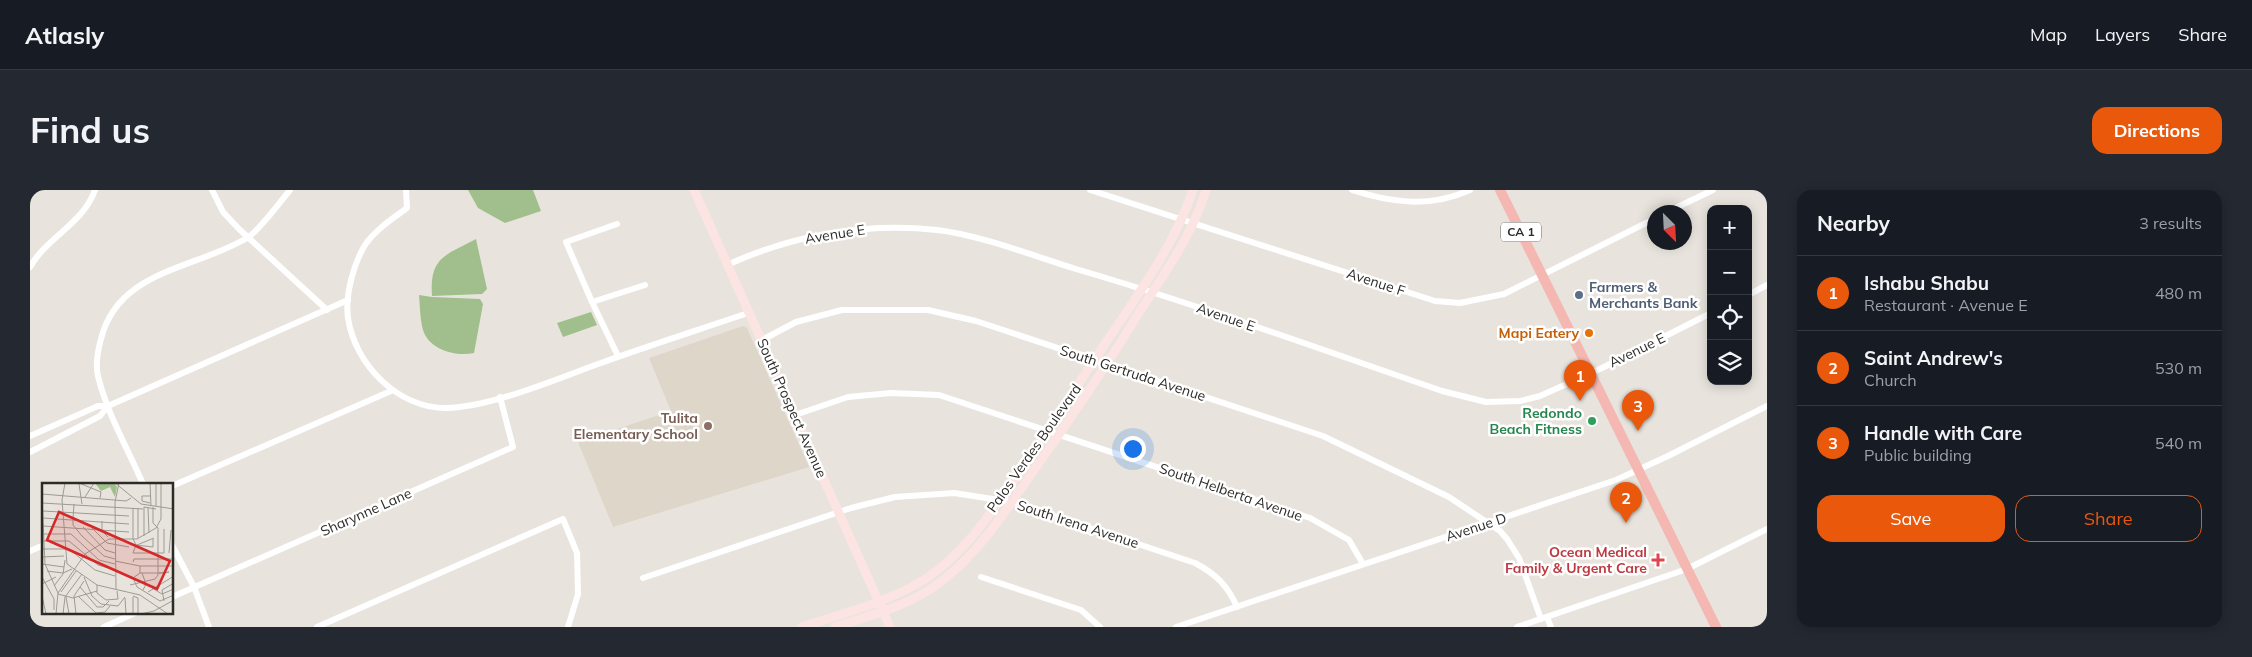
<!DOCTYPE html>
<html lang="en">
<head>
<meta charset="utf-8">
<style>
  :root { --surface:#171b24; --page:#242831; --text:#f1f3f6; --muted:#9ea1a6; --line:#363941; --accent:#ea580c }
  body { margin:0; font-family:Mulish,sans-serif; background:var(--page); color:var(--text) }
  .controls { position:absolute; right:15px; top:15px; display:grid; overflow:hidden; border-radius:10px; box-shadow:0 2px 12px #0003 }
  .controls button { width:45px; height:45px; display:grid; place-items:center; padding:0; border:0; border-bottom:1px solid var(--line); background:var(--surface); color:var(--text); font:25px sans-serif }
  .compass { position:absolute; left:1617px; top:15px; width:45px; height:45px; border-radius:50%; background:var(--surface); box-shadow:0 2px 12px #0003; rotate:156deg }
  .you { position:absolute; left:1102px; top:258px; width:18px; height:18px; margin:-12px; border:4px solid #fff; border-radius:50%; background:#1a73e8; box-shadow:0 0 0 8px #1a73e833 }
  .badge { display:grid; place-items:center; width:32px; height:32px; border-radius:50%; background:var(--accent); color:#fff; font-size:16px; font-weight:700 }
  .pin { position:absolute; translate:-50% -41px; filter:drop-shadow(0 1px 2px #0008) }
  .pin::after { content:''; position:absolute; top:26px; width:18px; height:15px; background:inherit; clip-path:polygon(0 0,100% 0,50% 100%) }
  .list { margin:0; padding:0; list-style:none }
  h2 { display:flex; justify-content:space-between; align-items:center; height:65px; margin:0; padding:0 20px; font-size:21px }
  h2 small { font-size:16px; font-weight:400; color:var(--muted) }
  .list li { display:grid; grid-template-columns:32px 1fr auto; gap:15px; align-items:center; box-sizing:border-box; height:75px; padding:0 20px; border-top:1px solid var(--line) }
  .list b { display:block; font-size:19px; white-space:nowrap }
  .list p { margin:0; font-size:16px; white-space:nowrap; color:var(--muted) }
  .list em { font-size:16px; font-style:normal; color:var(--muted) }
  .actions { display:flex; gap:10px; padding:15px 20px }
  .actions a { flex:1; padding:11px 0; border:1px solid var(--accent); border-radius:15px; text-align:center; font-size:18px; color:var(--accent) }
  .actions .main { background:var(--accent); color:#fff }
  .icon { flex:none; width:28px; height:28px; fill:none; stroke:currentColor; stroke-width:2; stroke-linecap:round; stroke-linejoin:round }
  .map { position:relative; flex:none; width:1737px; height:437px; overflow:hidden; border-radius:15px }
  header { display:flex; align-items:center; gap:30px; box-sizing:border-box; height:70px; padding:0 25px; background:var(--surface); border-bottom:1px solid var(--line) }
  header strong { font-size:24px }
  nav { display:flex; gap:28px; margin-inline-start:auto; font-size:18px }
  .intro { display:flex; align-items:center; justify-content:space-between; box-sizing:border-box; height:120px; padding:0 30px }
  h1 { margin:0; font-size:35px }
  .button { padding:12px 22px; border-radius:15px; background:var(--accent); color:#fff; font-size:18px; font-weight:700 }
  main { display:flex; gap:30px; padding:0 30px }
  aside { flex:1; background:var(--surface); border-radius:15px; box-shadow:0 2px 12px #0003 }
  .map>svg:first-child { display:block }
  .built { fill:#dfd6ca }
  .green { fill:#a0bf8c }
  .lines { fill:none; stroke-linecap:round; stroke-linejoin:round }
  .minor { stroke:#fff; stroke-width:6 }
  .secondary { stroke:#fbe4e2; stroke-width:9 }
  .trunk { stroke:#f4b7b2; stroke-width:10 }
  .service-dot { fill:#5c6f8a; stroke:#fff; stroke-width:2 }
  .food-dot { fill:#e8710a; stroke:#fff; stroke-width:2 }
  .leisure-dot { fill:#2e9e5b; stroke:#fff; stroke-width:2 }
  .education-dot { fill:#8d6e63; stroke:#fff; stroke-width:2 }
  .health-dot { fill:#e0444e; stroke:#fff; stroke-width:2 }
  .labels { text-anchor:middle; stroke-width:5; stroke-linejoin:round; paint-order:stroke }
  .shield { fill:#fff; stroke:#6b6b68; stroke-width:1 }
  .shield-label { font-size:12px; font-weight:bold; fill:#2c2b28 }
  .street-label { font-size:14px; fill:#2c2b28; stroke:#fff }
  .service-label { font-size:14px; font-weight:bold; fill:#4e5e75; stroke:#fff; text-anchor:start }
  .food-label { font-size:14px; font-weight:bold; fill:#c56008; stroke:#fff; text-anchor:end }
  .leisure-label { font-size:14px; font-weight:bold; fill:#27864d; stroke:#fff; text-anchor:end }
  .education-label { font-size:14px; font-weight:bold; fill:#785e54; stroke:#fff; text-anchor:end }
  .health-label { font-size:14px; font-weight:bold; fill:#be3a42; stroke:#fff; text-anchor:end }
  .inset-road { fill:none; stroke:#9d9a95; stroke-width:1 }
  .view { fill:#d62828; fill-opacity:0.15; stroke:#d62828; stroke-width:2.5 }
  .inset-edge { fill:none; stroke:#2c2b28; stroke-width:2.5 }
</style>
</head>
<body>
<header>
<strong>Atlasly</strong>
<nav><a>Map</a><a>Layers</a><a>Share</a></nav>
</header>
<div class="intro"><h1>Find us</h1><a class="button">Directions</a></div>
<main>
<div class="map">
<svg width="1737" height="437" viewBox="0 0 1737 437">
  <rect width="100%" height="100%" fill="#e8e4dd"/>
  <polygon class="built" points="713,136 717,138 779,277 583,337 548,252 641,221 619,168"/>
  <g class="green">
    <polygon points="438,0 503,0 511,21 475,33 448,18"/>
    <path d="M446,49L457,99L452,104L402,106C399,67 416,65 446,49Z"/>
    <path d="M389,105L402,107L450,109L453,114L444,163C426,167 399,160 393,140C390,129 390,116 389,105Z"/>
    <polygon points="561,122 567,135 533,147 527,133"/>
  </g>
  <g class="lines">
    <g class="minor">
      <polyline points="182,0 193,22 209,39 297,120"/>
      <path d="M376,0L377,18C363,28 344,41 335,55C323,75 315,106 318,128C325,175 368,218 416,218C461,217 524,190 568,174C617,156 668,140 718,123"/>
      <polyline points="1060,0 1405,111 1430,113 1474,104 1624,29"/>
      <path d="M1322,0C1362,13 1400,18 1440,0"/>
      <polyline points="1637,22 1683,0"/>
      <polyline points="587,34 536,52 562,112 588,166"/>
      <path d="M697,75C763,45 836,32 907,40C950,45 1004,66 1046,79C1169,115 1290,159 1412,201L1456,212L1490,211L1510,206L1572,178L1681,123"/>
      <path d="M0,77C17,47 53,34 65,0"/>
      <polyline points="1718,105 1737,95"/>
      <polyline points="562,112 615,95"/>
      <polyline points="732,150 766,132 812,120 898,120 946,131 1293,246 1419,307 1470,341 1477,349 1489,368 1511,429"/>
      <polyline points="765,225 818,207 861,203 909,205 1280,328 1319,350 1333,374"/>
      <polyline points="0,246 68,216 78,216"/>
      <polyline points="0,262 70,226 78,216 318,110"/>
      <path d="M113,294C98,259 77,224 68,186C65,174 68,160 71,149C88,80 165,79 217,48C229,41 250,12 260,0"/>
      <polyline points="142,296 361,201"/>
      <polyline points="142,355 164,397 179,437"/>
      <polyline points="0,361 14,355"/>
      <polyline points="951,387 1051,420 1070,437"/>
      <path d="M613,388L821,318L865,307L924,303L982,312L1165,373C1186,384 1198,396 1207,417"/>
      <polyline points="142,407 483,257 470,207"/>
      <polyline points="1517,427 1521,437"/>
      <polyline points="74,437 105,423"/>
      <polyline points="287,437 533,329 547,363 548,404 538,437"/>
      <polyline points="1146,437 1586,290 1638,266 1737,216"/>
      <polyline points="1487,437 1657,379 1737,339"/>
    </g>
    <g class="secondary">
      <polyline points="664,0 860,437"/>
      <path d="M772,437C811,424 856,413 892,391C938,363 970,310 1000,266C1022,234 1043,202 1065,169C1100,115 1142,62 1163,0"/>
      <path d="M805,437C842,425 882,415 913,390C951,360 976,320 1004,280C1039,231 1073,181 1105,129C1131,88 1162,47 1176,0"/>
    </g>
    <polyline class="trunk" points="1470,0 1686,437"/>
  </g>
  <circle class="service-dot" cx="1549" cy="105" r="5"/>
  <circle class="food-dot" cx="1559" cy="143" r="5"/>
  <circle class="leisure-dot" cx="1562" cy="231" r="5"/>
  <circle class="education-dot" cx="678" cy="236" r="5"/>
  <path class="health-dot" d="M1625.5 362.5h5v5h5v5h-5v5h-5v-5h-5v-5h5z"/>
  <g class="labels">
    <rect class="shield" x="1471" y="32.5" width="40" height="19" rx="4"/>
    <g class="shield-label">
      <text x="1491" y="46">CA 1</text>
    </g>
    <g class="street-label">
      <text transform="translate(805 44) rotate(-9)" y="5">Avenue E</text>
      <text transform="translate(1346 92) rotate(18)" y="5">Avenue F</text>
      <text transform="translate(1196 127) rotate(19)" y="5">Avenue E</text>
      <text transform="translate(1607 160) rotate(-26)" y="5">Avenue E</text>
      <text transform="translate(1103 183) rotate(18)" y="5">South Gertruda Avenue</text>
      <text transform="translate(762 218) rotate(66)" y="5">South Prospect Avenue</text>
      <text transform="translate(1004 258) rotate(-55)" y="5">Palos Verdes Boulevard</text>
      <text transform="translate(1201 302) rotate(19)" y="5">South Helberta Avenue</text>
      <text transform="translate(336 322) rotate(-24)" y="5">Sharynne Lane</text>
      <text transform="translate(1048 334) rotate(18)" y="5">South Irena Avenue</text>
      <text transform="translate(1446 337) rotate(-18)" y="5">Avenue D</text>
    </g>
    <g class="service-label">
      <text x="1559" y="102">Farmers &amp;<tspan x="1559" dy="16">Merchants Bank</tspan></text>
    </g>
    <g class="food-label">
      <text x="1549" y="148">Mapi Eatery</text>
    </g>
    <g class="leisure-label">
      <text x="1552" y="228">Redondo<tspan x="1552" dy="16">Beach Fitness</tspan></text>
    </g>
    <g class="education-label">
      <text x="668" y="233">Tulita<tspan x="668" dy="16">Elementary School</tspan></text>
    </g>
    <g class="health-label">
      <text x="1617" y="367">Ocean Medical<tspan x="1617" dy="16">Family &amp; Urgent Care</tspan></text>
    </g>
  </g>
  <g transform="translate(12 293)">
    <rect width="131" height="131" fill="#e8e4dd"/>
    <path d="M53,0H72L75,4L73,14L68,4L59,8Z" fill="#a0bf8c"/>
    <path class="inset-road" d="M23,0L20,17L25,81L55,102L98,112L126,131M37,0L59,9L58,15M73,0L99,21L132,26M108,0L109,23M37,1L40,21M0,11L84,18L89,15M108,13H100V18L108,20M43,14L52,0M0,15L3,81L16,110M0,20L101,26M114,23V0M91,25V56L94,62M96,25V55M106,25L107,50M1,28L87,33M1,35L87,41M31,36V42L40,53L62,73L73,76M31,36L32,21M60,38V48L66,54M1,43L87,49M41,44L63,67L73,70M50,45L65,60L87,64M0,51H29L57,77L73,81M102,53V24L114,26M1,58H27L56,82L73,87M94,62L91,70H122V46M94,62L111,64V56M95,62L112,55M0,66H27L53,87L73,93M127,70L129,47M0,74L22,73M73,78L98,83H132M91,79L92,76H132M0,81L22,84M98,83V90L91,95L95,104L118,118L132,112M5,88L21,90L30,86M98,90H123L127,89L117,90M100,90L104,101L101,107M0,94L12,116V127M42,94L50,113L59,121L76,123L83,114M0,101L14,94M55,102V110L64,117L76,116L75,108M88,102L113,96L116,92V45L111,40V24M12,103L21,91L23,77M38,104L55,124H61L67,118M110,105L120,111L132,106M74,106L73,19L77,0M19,109L34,88M106,109L132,93M16,111L31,115L55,108M0,113L4,131M91,113L96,115V131M24,114L27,131M37,114L54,130L63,129L68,123M83,115L84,131M122,118L120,107L132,100M14,131L16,110L43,71L67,56H95L114,45L119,36V0M21,131L23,114L40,91M34,131L32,113L42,98M91,131V114M99,131L112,128L132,117"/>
    <path class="view" d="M17,29L128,78L115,106L5,57Z"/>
    <rect width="131" height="131" class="inset-edge"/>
  </g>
</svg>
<div class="controls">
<button>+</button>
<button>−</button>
<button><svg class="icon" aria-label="locate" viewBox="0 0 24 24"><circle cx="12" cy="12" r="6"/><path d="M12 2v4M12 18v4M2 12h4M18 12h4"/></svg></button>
<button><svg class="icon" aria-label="layers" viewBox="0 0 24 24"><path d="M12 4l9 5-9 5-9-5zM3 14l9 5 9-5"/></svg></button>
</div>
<svg class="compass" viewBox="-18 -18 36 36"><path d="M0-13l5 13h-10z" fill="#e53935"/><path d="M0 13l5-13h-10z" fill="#9ea1a6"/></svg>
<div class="you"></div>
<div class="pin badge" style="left:1550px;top:211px">1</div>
<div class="pin badge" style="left:1596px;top:333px">2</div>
<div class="pin badge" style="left:1608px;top:241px">3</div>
</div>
<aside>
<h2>Nearby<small>3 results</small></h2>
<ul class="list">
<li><span class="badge">1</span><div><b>Ishabu Shabu</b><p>Restaurant · Avenue E</p></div><em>480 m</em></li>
<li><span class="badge">2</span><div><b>Saint Andrew's</b><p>Church</p></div><em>530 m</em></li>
<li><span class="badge">3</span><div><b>Handle with Care</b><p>Public building</p></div><em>540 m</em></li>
</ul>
<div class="actions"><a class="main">Save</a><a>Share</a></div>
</aside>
</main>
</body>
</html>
